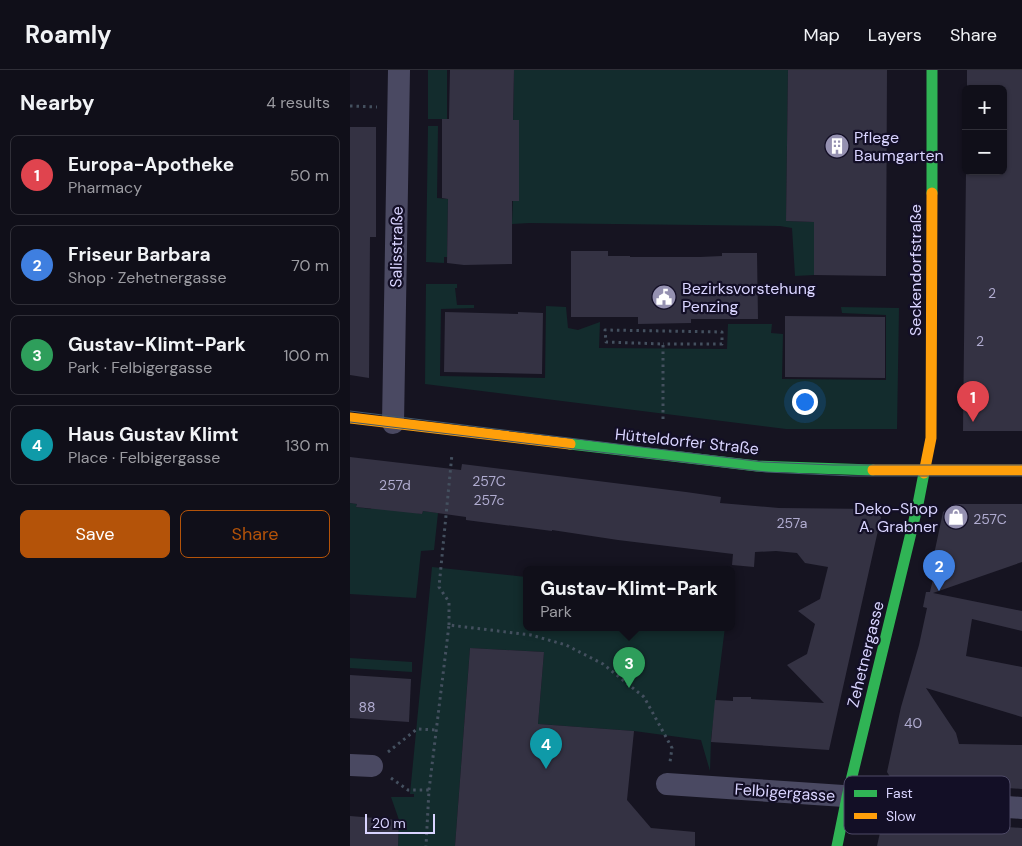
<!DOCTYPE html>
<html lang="en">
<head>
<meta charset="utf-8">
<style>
  :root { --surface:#100f19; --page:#1e1d26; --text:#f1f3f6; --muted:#9c9ca2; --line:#302f38; --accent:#b45309 }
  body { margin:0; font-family:"DM Sans",sans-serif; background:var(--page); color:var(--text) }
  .controls { position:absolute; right:15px; top:15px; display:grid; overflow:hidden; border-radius:8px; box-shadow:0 1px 4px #0004 }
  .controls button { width:45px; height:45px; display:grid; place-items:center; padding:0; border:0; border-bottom:1px solid var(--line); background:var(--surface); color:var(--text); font:25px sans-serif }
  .scale { position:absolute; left:15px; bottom:12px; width:70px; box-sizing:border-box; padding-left:5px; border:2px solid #d9d4ff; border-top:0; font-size:14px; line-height:18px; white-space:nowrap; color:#d9d4ff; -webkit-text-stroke:4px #130f26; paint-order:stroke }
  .you { position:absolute; left:454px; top:331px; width:18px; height:18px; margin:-12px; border:4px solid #fff; border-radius:50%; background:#1a73e8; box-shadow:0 0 0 8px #1a73e833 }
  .badge { display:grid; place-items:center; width:32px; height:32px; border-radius:50%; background:var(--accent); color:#fff; font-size:16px; font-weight:700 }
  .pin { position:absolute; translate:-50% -41px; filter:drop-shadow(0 1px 2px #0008) }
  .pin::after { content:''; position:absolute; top:26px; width:18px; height:15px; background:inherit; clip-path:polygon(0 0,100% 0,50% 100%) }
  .popup { position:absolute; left:173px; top:496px; width:212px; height:65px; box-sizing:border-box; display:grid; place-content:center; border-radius:8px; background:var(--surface); filter:drop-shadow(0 1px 4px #0005); font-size:16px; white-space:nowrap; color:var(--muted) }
  .popup b { font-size:19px; color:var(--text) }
  .popup::after { content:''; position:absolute; left:50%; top:100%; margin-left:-10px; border:10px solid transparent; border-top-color:var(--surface) }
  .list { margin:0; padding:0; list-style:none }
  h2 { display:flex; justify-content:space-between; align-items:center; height:65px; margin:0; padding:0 20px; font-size:21px }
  h2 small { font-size:16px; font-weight:400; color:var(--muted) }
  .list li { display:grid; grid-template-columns:32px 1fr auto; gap:15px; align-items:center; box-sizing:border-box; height:80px; margin:0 10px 10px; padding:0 10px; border:1px solid var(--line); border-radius:8px }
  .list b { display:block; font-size:19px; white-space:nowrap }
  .list p { margin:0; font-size:16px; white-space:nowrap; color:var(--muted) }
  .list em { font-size:16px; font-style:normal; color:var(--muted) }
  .actions { display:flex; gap:10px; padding:15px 20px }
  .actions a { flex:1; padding:11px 0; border:1px solid var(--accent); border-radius:8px; text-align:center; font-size:18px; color:var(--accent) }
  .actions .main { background:var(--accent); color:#fff }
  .map { position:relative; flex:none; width:672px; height:776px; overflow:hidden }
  header { display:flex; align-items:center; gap:30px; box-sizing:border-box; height:70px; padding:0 25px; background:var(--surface); border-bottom:1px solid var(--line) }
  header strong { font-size:24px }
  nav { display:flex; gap:28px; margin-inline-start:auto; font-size:18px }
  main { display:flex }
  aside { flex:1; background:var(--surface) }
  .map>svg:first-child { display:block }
  .green { fill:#132c2d }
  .building { fill:#343243 }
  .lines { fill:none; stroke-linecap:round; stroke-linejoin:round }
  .path { stroke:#44505f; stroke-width:3; stroke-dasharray:2.5 4; stroke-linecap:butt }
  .street { stroke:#4a4962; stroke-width:22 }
  .fast { stroke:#30b455; stroke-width:11 }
  .slow { stroke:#ff9f0a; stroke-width:11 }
  .tram { stroke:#43596b; stroke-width:1 }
  .labels { text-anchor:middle; stroke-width:4.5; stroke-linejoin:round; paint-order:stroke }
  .number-label { font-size:14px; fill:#b0acd0 }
  .poi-label { font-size:16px; fill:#d9d4ff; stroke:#130f26; text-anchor:start }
  .street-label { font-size:16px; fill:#d9d4ff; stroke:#130f26 }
  .key { fill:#130f26; stroke:#4e4a67; stroke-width:1 }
  .key-label { font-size:14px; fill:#d9d4ff }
</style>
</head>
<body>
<header>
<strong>Roamly</strong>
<nav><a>Map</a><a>Layers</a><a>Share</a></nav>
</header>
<main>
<aside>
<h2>Nearby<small>4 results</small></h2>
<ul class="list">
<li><span class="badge" style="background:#e0444e">1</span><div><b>Europa-Apotheke</b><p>Pharmacy</p></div><em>50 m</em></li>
<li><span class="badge" style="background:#3f7fe0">2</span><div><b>Friseur Barbara</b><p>Shop · Zehetnergasse</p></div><em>70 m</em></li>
<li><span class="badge" style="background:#2e9e5b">3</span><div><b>Gustav-Klimt-Park</b><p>Park · Felbigergasse</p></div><em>100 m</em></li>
<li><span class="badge" style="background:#0f9aa8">4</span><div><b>Haus Gustav Klimt</b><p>Place · Felbigergasse</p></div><em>130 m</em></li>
</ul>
<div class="actions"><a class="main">Save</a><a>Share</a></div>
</aside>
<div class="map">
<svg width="672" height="776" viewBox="0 0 672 776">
  <rect width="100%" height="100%" fill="#161421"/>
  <g class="green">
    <rect x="78" y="0" width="19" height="49"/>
    <polygon points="164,0 438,0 436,151 464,152 464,205 445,206 442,158 430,156 179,153 162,154 163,129 169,131 169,50 166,50 166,52 163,52"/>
    <polygon points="78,56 88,56 87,128 98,129 97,187 94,187 94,193 76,192"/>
    <polygon points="76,214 107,214 107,218 105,218 107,235 124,235 124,238 91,239 90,306 195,308 196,236 216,237 218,258 228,260 250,252 249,278 377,279 378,254 422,254 421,263 433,264 432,309 536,310 536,245 492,243 491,237 549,238 547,359 436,359 75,314"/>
    <polygon points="0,433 7,434 6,437 21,439 22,435 72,444 73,441 88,443 84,480 71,481 66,528 0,524"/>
    <polygon points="82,497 176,507 176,557 375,557 361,669 360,701 351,670 284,661 188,654 194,582 120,578 105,776 48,776 49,750 41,727 64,727 64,724 60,724"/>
    <polygon points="0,588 62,592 62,602 0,598"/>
  </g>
  <g class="building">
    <polygon points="100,0 164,0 163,50 169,50 169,131 162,131 162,194 114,195 97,193 98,129 92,128 92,49 99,49"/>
    <polygon points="438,0 537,0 536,206 464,205 464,152 436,151"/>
    <polygon points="617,0 672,0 672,361 613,361 616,101 653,101 653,19 617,19"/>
    <polygon points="0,57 26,57 26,167 20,167 19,308 0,305"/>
    <polygon points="221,181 258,181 258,186 280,186 280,187 350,187 372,186 372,183 407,183 408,249 341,249 341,253 288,254 288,247 221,247"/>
    <polygon points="95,242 168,244 168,242 193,243 192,304 94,302"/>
    <polygon points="435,246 535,247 535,308 435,307"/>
    <polygon points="0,387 111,400 112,394 336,422 371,427 370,433 429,438 523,439 531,447 479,680 361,672 365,630 383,631 383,627 401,627 401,629 474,633 437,595 457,584 465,554 448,541 470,529 478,497 455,493 447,483 426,481 405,482 404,497 382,495 383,484 268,470 202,460 202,461 116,450 116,447 73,441 72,444 6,437 7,434 0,433"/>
    <polygon points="605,434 672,434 672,492 583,523 672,541 672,561 622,549 616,586 672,597 672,647 576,618 606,663 609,674 672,675 672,719 542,710 537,702 551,637 569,575 577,538 573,537 576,522 580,522 583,509 579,508 593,442"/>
    <polygon points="120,578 194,582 188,654 284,661 277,730 301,758 345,762 345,776 105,776"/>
    <polygon points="0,605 61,609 59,652 0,648"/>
    <polygon points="0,746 49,750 48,776 0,776"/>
    <polygon points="533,749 672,758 672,776 527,776"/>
  </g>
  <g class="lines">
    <g class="path">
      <polyline points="0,36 27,37"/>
      <polyline points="313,349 313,274 256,272 255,260 372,262 372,274 313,274"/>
      <polyline points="99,555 99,532 89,517 102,384"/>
      <polyline points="38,682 67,659 87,660"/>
      <polyline points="41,708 58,720 79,720 76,776"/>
      <polyline points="79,720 99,555 181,565 216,575 253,594 294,627 322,678 320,692"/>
    </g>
    <g class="street">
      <polyline points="43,353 49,0"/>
      <polyline points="0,695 22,696"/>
      <polyline points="317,714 672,738"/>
    </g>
    <g class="fast">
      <polyline points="582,123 582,0"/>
      <polyline points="220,374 407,396 523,400"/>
      <polyline points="487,776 497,727 568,434 574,403"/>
    </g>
    <g class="slow">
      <polyline points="0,348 220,374"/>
      <polyline points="523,400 672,400"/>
      <polyline points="574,403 581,368 582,123"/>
    </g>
    <g class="tram">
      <polyline points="0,341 413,392 483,395 672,395"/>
      <polyline points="0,352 416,402 503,406 672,406"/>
    </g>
  </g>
  <defs>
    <symbol id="building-disc" viewBox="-11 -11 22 22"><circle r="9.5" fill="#9591b1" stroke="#130f26"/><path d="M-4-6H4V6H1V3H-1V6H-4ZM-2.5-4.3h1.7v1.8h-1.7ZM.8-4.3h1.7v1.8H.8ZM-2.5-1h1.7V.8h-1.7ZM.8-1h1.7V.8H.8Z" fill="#fff"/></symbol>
    <symbol id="civic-disc" viewBox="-11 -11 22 22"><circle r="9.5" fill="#9591b1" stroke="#130f26"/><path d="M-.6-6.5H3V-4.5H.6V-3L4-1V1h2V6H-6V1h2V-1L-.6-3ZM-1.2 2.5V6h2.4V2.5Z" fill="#fff"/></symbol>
    <symbol id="shop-disc" viewBox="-11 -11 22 22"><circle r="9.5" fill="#9591b1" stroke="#130f26"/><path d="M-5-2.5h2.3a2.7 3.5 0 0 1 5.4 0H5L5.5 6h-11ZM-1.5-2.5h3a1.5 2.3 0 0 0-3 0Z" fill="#fff"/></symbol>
  </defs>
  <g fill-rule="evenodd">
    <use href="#building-disc" x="473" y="62" width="28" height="28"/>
    <use href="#civic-disc" x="300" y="213" width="28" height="28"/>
    <use href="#shop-disc" x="592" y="433" width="28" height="28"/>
  </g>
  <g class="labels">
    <g class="number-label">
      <text x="642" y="228">2</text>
      <text x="630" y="276">2</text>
      <text x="139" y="416">257C</text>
      <text x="45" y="420">257d</text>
      <text x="139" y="435">257c</text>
      <text x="640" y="454">257C</text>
      <text x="442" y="458">257a</text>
      <text x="17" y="642">88</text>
      <text x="563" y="658">40</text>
    </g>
    <g class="poi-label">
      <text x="504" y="73">Pflege<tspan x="504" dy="18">Baumgarten</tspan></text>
      <text x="332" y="224">Bezirksvorstehung<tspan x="332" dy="18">Penzing</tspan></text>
      <text x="588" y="444" text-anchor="end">Deko-Shop<tspan x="588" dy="18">A. Grabner</tspan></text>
    </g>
    <g class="street-label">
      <text transform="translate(46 177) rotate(-89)" y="6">Salisstraße</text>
      <text transform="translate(565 200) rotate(-90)" y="6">Seckendorfstraße</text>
      <text transform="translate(337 371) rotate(6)" y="6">Hütteldorfer Straße</text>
      <text transform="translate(515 584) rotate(-76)" y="6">Zehetnergasse</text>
      <text transform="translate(435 722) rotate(4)" y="6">Felbigergasse</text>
    </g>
  </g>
  <rect x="494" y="706" width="166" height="58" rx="8" class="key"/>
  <rect x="504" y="720" width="23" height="7" fill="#30b455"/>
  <rect x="504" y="743" width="23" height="6" fill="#ff9f0a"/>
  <g class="key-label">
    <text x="536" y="728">Fast</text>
    <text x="536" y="751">Slow</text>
  </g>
</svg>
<div class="controls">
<button>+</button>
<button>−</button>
</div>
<div class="scale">20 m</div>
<div class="you"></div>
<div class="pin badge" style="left:623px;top:352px;background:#e0444e">1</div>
<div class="pin badge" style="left:589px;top:521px;background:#3f7fe0">2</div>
<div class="pin badge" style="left:279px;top:618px;background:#2e9e5b">3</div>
<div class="popup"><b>Gustav-Klimt-Park</b>Park</div>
<div class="pin badge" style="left:196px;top:699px;background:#0f9aa8">4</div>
</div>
</main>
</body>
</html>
